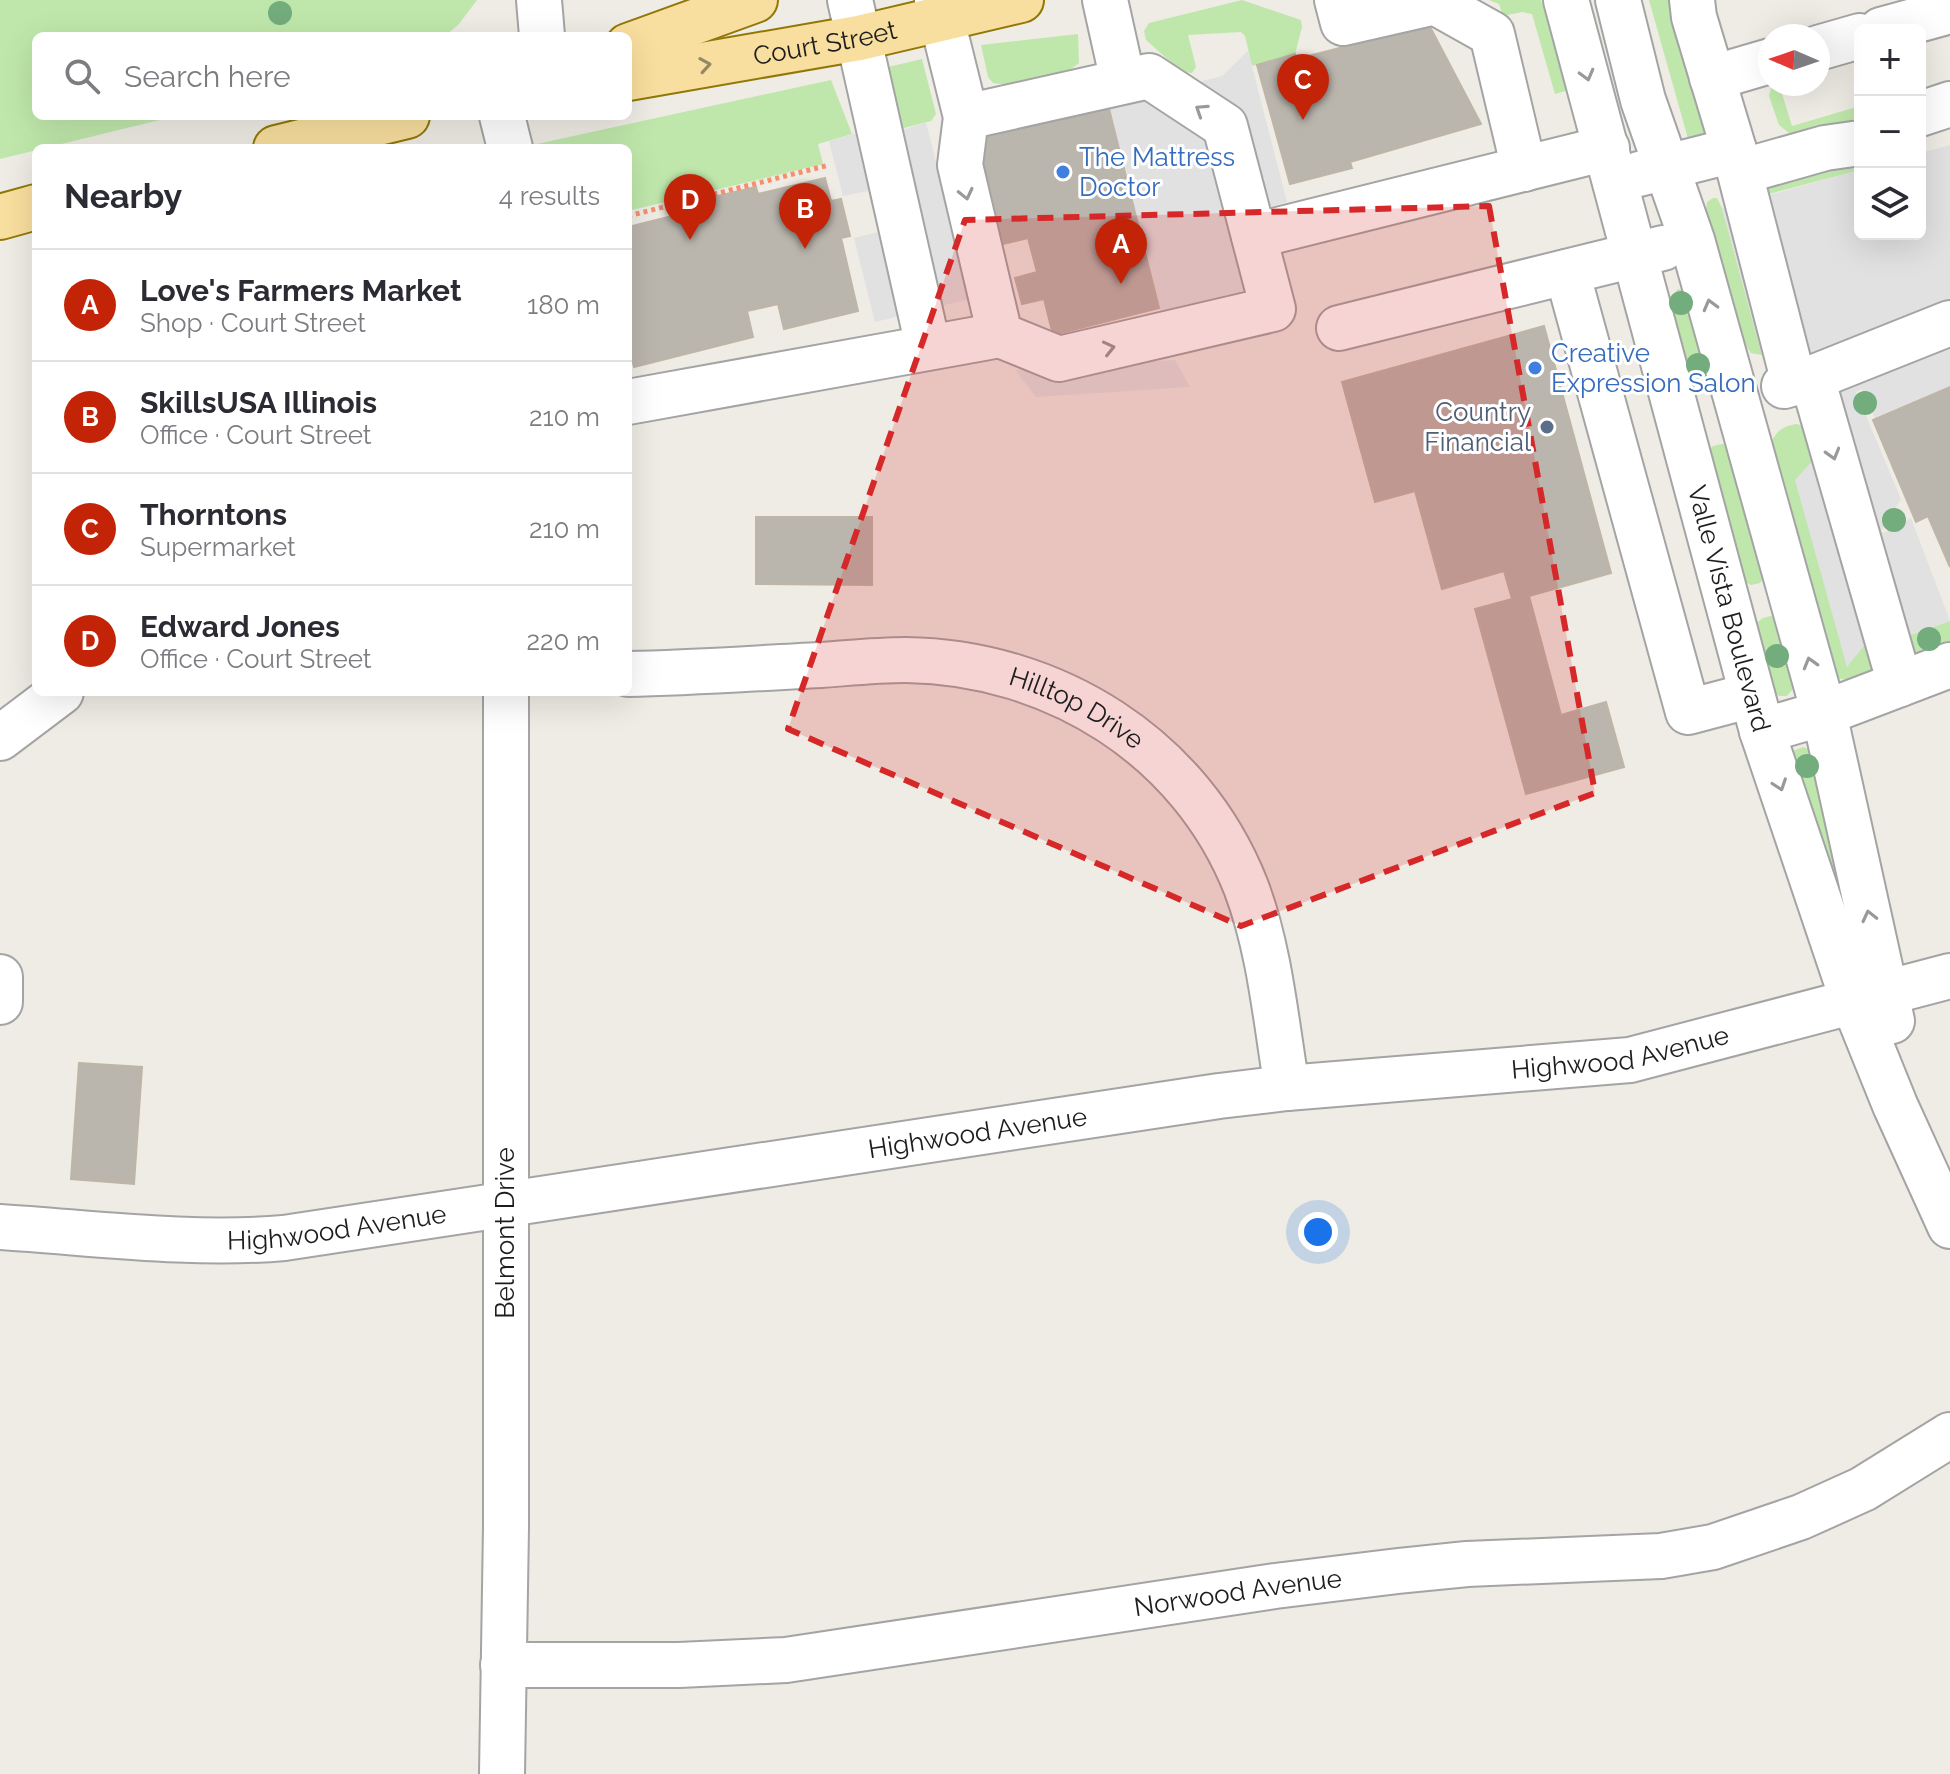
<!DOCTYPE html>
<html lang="en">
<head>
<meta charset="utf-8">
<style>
  :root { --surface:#fff; --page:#f7f7f7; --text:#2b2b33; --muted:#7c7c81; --line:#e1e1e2; --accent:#c32408 }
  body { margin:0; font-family:Raleway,sans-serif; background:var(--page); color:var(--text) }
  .controls { position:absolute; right:24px; top:24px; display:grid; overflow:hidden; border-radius:12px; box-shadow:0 8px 32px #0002 }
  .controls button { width:72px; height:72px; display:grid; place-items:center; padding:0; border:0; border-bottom:2px solid var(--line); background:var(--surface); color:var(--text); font:40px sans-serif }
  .compass { position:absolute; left:1758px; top:24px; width:72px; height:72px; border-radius:50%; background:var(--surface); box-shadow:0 8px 32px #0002; rotate:272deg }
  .you { position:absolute; left:1318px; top:1232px; width:28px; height:28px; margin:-20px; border:6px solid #fff; border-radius:50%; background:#1a73e8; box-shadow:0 0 0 12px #1a73e833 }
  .badge { display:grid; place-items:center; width:52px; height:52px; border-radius:50%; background:var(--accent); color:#fff; font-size:26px; font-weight:700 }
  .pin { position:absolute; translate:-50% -66px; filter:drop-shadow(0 2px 4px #0008) }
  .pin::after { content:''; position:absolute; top:42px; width:28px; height:24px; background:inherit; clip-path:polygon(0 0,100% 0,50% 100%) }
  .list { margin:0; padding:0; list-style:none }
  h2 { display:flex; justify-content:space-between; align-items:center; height:104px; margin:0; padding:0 32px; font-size:34px }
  h2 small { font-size:26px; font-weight:400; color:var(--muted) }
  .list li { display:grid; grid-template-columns:52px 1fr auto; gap:24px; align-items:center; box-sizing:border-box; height:112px; padding:0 32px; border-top:2px solid var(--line) }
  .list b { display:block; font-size:30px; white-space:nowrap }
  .list p { margin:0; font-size:26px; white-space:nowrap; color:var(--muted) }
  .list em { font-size:26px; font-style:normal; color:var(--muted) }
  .icon { flex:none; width:44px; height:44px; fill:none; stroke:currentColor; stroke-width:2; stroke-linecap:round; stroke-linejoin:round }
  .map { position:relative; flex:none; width:1950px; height:1774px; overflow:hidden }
  .search { position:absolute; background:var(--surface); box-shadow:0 8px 32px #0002; left:32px; top:32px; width:600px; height:88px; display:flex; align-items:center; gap:20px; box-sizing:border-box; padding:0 28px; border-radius:12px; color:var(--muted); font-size:30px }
  .panel { position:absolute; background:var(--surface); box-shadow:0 8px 32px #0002; left:32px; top:144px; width:600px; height:552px; border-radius:12px }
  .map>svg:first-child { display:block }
  .grass { fill:#bfe7ab }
  .parking { fill:#e1e1e1 }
  .building { fill:#bab5ad; stroke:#bfb5a7; stroke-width:2 }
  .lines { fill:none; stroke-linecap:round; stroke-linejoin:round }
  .minor-casing { stroke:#a4a4a4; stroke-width:48 }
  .major-casing { stroke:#917806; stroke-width:48 }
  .path { stroke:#f4906e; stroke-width:5; stroke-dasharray:4 4; stroke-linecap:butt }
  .minor { stroke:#fff; stroke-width:44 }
  .major { stroke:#f8df9f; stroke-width:44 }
  .tree { fill:#73ac7d }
  .oneway { stroke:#958864 }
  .oneway2 { stroke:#999 }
  .marked { fill:#d62828; fill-opacity:0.2; stroke:#d62828; stroke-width:6; stroke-dasharray:16 10; stroke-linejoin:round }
  .shop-dot { fill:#3f7fe0; stroke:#fff; stroke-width:3 }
  .service-dot { fill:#5c6f8a; stroke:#fff; stroke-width:3 }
  .labels { text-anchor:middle; stroke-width:6; stroke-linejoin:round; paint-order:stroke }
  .street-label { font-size:26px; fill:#1d1d1d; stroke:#fff }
  .shop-label { font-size:26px; fill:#366cbe; stroke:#fff; text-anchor:start }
  .service-label { font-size:26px; fill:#4e5e75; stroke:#fff; text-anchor:end }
</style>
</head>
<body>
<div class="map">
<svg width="1950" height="1774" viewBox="0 0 1950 1774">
  <rect width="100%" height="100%" fill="#eeece4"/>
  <g class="grass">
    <polygon points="0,0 477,0 459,24 445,36 36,36 36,116 176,116 0,159"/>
    <polygon points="1242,0 1301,20 1302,27 1295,54 1252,66 1245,36 1241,32 1188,35 1196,67 1192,73 1182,72 1146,40 1144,31 1149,23"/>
    <polygon points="1489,0 1541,0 1569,90 1555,94 1532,14 1522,12 1503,16 1499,4"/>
    <polygon points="1649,0 1674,0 1712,133 1689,142"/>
    <polygon points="1078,34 1079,63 1071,69 1009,85 993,83 988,77 981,45"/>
    <polygon points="922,59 936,114 931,121 900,129 893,123 888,67"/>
    <polygon points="831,80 852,134 818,144 823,164 628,211 628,148 533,148 532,145"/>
    <polygon points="1779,84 1792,126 1860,106 1860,118 1806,134 1789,133 1779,125 1769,96 1771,88"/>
    <polygon points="1860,160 1860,170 1765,195 1765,189"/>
    <polygon points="1713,198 1717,198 1722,208 1762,355 1751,353 1740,337 1706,212 1707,202"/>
    <polygon points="1678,289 1688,291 1712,373 1708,380 1691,383 1667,300"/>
    <path d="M1797,424L1805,427L1813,436L1847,666L1866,643L1873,671C1862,676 1849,682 1837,678L1768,453C1773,435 1778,427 1797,424Z"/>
    <polygon points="1722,444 1731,446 1766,574 1760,583 1751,585 1743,581 1706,453 1713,446"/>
    <polygon points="1771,616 1778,619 1796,685 1787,696 1779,696 1772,692 1754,625 1763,618"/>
    <polygon points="1950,621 1950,645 1910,660 1904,637"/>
    <polygon points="1803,747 1813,751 1855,945 1792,751"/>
  </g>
  <g class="parking">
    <polygon points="1248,51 1287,202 1257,210 1277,286 1162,317 1108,105 1222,76"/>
    <polygon points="926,122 970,299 875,322 854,238 878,232 868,191 843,196 829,141 893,123 900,129 906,129"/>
    <polygon points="1950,145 1950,387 1875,419 1862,389 1856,392 1901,499 1881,531 1883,533 1911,518 1950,621 1876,647 1866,643 1847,667 1795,480 1816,457 1792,348 1762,355 1722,208 1860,170 1860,234 1920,234 1920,153"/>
    <polygon points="1175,360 1190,387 1036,397 1015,370"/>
  </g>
  <g class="building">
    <polygon points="1429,25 1481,124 1350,162 1352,168 1290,184 1257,65 1295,54 1297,59"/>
    <polygon points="1108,105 1159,308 1053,335 1044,299 1022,304 1015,278 1037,272 1028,238 1003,244 977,139"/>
    <polygon points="825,178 831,201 841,199 850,236 841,238 858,311 784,329 778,304 747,311 753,337 634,367 628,343 628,227 716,205 714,197 756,187 758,194"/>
    <polygon points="1544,326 1611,573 1529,596 1561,715 1606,702 1624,767 1526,794 1475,609 1512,599 1504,571 1442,589 1415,491 1375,502 1342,382"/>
    <polygon points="1950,387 1950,567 1928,516 1916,522 1873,420"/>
    <polygon points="756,517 872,517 872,585 756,584"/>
    <polygon points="79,1063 142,1067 134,1184 71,1179"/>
  </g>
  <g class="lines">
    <defs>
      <g id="minor">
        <polyline points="539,0 542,36"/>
        <polyline points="850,0 928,346"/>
        <polyline points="937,0 966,117 960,165 1000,335 1059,359 1273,309 1225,126 1149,76 966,117"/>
        <polyline points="1105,0 1123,81"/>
        <polyline points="1337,0 1343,23 1435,2 1492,34 1524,169"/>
        <path id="s1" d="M1566,0L1762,731L1853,1001L1895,1105L1950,1226"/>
        <polyline points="1618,0 1643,100 1692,240 1824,713 1892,1021"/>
        <polyline points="1692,0 1694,17 1734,150"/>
        <polyline points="1881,30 1950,11"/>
        <polyline points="1818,48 1860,36"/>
        <polyline points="1712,78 1770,61"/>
        <polyline points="1920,114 1950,104"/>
        <polyline points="502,116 510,148"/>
        <polyline points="1740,172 1825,148 1860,143"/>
        <polyline points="1639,174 1734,150 1794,383"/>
        <polyline points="1254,236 1607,148"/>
        <polyline points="1567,272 1688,712 1752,695"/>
        <polyline points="1339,328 1663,248"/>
        <polyline points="1812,378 1900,684"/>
        <polyline points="1784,386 1812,378 1950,323"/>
        <polyline points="628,402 1000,335"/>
        <path id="s2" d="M628,674C692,673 757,668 821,665C849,663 878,660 906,660C1054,662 1191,747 1246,887C1270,950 1276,1022 1287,1088"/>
        <polyline points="1762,731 1824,713 1950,665"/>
        <polyline points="0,738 61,692"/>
        <polyline points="0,977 0,1002"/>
        <path id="s3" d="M0,1227C94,1233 191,1246 284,1238L1219,1096L1287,1088L1630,1060L1950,976"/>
        <path id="s4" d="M503,1665H679L786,1660L1275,1586L1398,1571L1467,1564L1661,1556L1713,1547L1801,1517L1863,1489L1950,1435"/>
        <polyline points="502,1774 506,1527 506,692"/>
      </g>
      <g id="major">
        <polyline points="628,46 755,0"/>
        <path id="s5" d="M628,78L859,38L1021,0"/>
        <polyline points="276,148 407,116"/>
        <polyline points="0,217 36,207"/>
      </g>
    </defs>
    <use href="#minor" class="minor-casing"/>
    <use href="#major" class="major-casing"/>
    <polyline class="path" points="628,216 829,165"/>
    <use href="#minor" class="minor"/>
    <use href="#major" class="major"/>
  </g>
  <g class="tree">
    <circle cx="280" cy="13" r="12"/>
    <circle cx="1681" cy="303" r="12"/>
    <circle cx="1698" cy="365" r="12"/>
    <circle cx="1865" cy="403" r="12"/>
    <circle cx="1894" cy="520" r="12"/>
    <circle cx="1929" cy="639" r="12"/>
    <circle cx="1777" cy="656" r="12"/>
    <circle cx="1807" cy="766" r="12"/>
  </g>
  <defs><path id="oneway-chevron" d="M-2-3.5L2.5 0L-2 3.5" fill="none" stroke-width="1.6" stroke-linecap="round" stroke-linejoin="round" transform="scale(2)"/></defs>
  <use class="oneway" href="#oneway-chevron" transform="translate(705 65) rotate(-9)"/>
  <g class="oneway2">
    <use href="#oneway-chevron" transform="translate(1587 75) rotate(75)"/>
    <use href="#oneway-chevron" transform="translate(1201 110) rotate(-147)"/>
    <use href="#oneway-chevron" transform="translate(966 194) rotate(77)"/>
    <use href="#oneway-chevron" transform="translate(1710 305) rotate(-105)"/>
    <use href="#oneway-chevron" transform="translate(1109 348) rotate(-13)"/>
    <use href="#oneway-chevron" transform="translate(1833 454) rotate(74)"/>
    <use href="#oneway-chevron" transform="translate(1810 663) rotate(-106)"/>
    <use href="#oneway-chevron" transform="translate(1780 785) rotate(71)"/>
    <use href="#oneway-chevron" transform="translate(1869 916) rotate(-103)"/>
  </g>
  <path class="marked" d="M1489,206L1595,793L1241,926L788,729L965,220Z"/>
  <g class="shop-dot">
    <circle cx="1063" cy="172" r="8"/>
    <circle cx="1535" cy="368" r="8"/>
  </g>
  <circle class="service-dot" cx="1547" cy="427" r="8"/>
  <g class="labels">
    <g class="street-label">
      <text dy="9" stroke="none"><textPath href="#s5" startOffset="200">Court Street</textPath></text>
      <text dy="9" stroke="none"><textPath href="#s1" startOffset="630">Valle Vista Boulevard</textPath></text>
      <text dy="9" stroke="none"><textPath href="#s2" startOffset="458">Hilltop Drive</textPath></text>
      <text dy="9" stroke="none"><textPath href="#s3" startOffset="1634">Highwood Avenue</textPath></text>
      <text dy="9" stroke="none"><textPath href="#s3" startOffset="986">Highwood Avenue</textPath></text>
      <text dy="9" stroke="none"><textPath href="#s3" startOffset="338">Highwood Avenue</textPath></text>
      <text transform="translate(505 1233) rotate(-90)" y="9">Belmont Drive</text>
      <text dy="9" stroke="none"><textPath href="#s4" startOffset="740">Norwood Avenue</textPath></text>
    </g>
    <g class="shop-label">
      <text x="1079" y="166">The Mattress<tspan x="1079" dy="30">Doctor</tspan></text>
      <text x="1551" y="362">Creative<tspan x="1551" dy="30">Expression Salon</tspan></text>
    </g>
    <g class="service-label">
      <text x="1531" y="421">Country<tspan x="1531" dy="30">Financial</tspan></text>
    </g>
  </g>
</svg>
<div class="controls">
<button>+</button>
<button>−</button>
<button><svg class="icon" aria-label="layers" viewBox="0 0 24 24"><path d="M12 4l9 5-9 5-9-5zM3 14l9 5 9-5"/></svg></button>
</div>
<svg class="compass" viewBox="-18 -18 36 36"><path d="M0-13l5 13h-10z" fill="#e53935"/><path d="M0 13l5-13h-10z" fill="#7c7c81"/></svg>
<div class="you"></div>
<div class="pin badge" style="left:1121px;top:284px">A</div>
<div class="pin badge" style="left:805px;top:249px">B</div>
<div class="pin badge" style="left:1303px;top:120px">C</div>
<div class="pin badge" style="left:690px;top:240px">D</div>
<div class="search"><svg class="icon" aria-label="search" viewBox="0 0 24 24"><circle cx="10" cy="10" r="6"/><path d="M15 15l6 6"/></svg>Search here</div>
<section class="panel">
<h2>Nearby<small>4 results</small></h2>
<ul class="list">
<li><span class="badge">A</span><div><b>Love's Farmers Market</b><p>Shop · Court Street</p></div><em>180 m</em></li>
<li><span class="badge">B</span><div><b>SkillsUSA Illinois</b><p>Office · Court Street</p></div><em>210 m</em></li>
<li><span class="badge">C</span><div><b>Thorntons</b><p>Supermarket</p></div><em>210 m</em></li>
<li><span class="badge">D</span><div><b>Edward Jones</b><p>Office · Court Street</p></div><em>220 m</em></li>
</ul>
</section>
</div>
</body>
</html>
